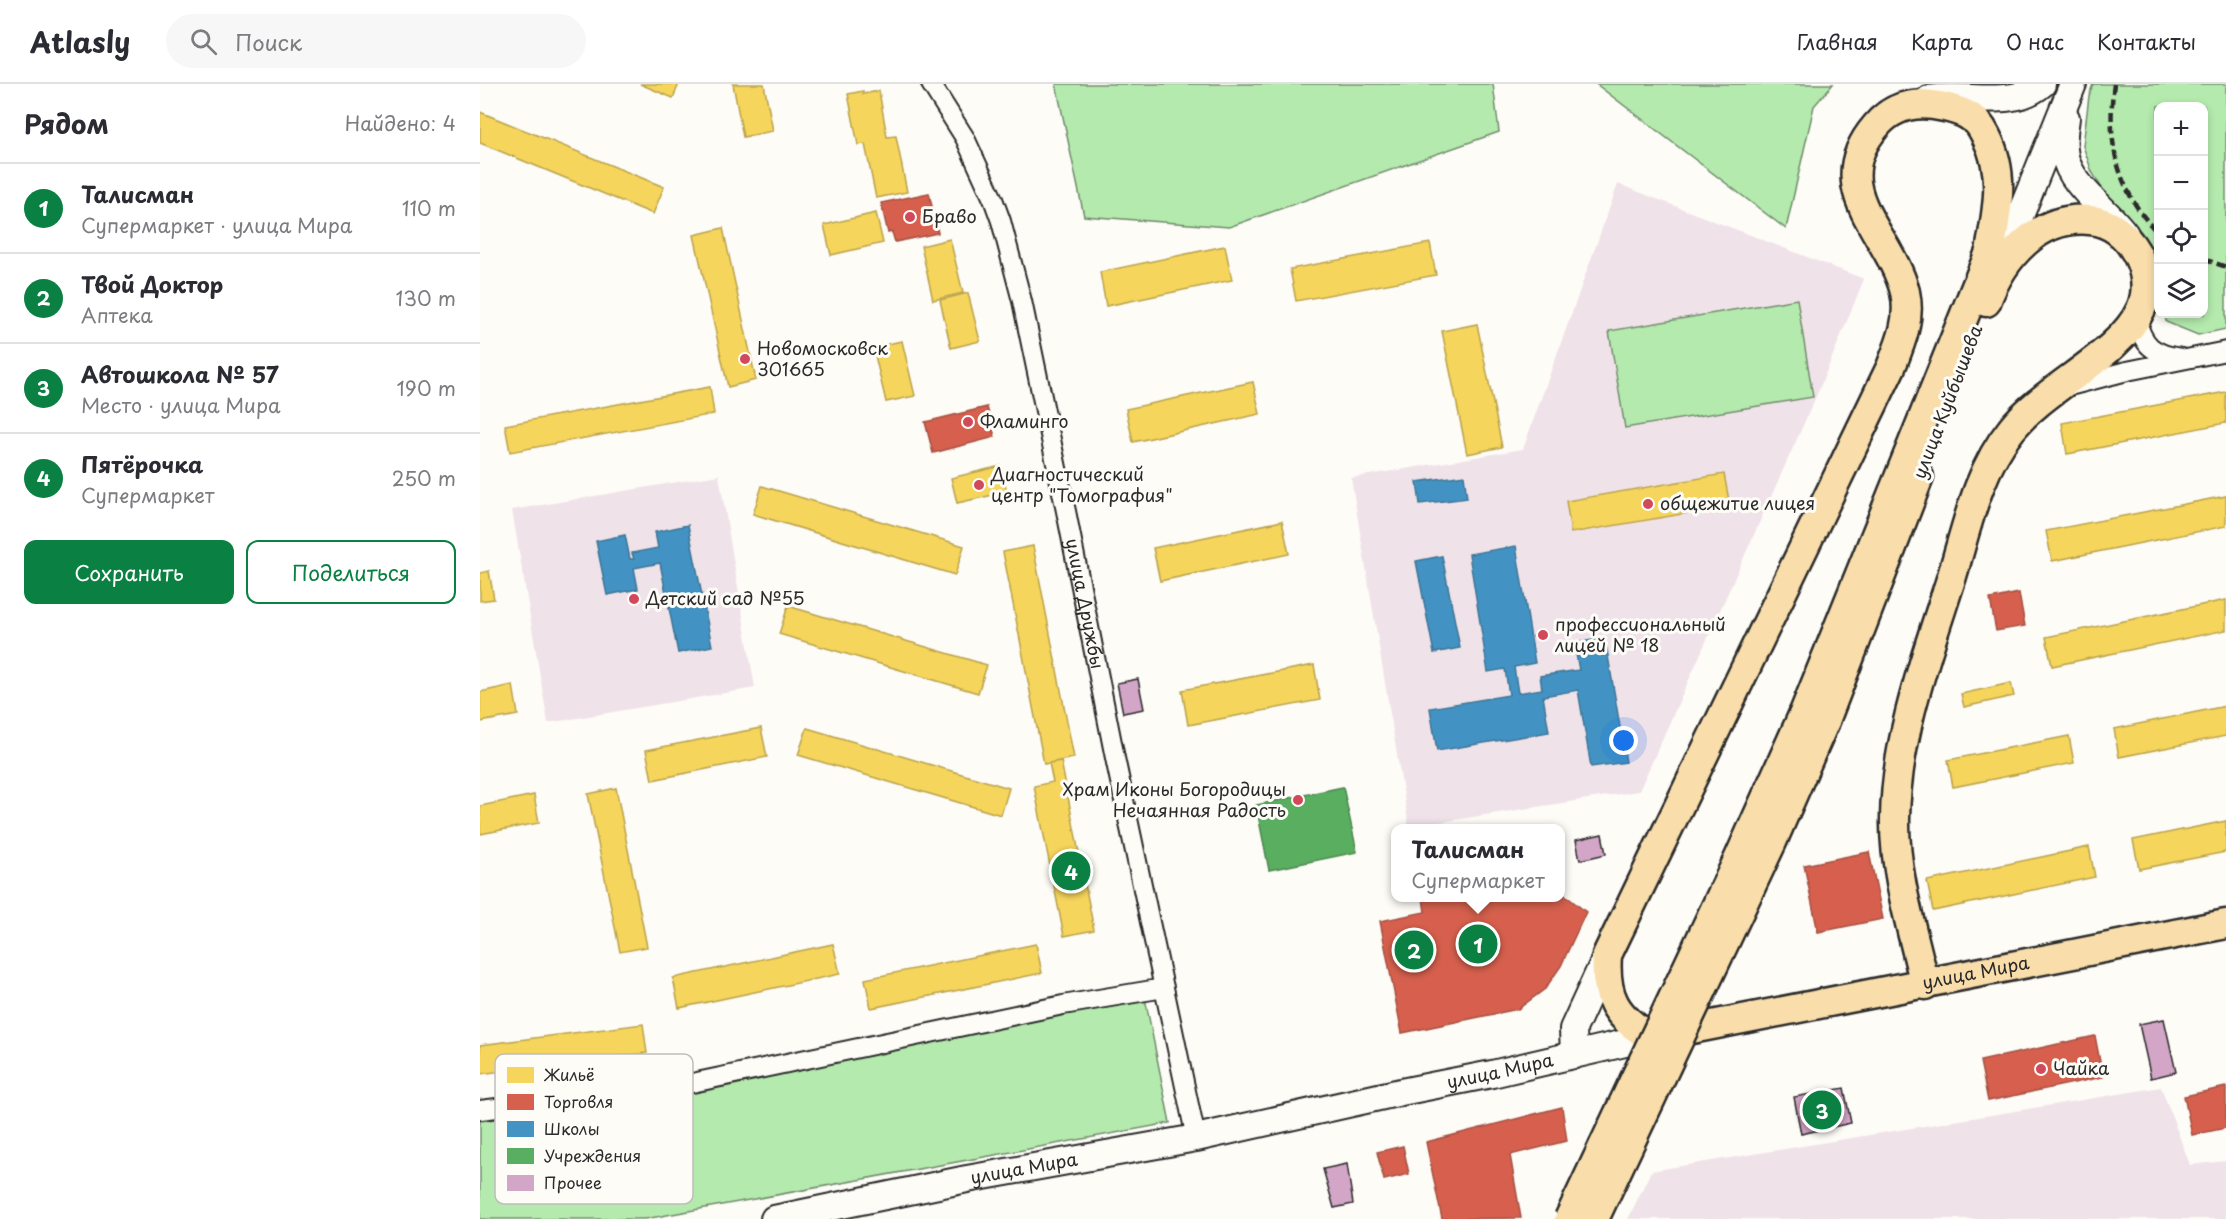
<!DOCTYPE html>
<html lang="ru">
<head>
<meta charset="utf-8">
<style>
  :root { --surface:#fff; --page:#f7f7f7; --text:#2b2b33; --muted:#7c7c81; --line:#e1e1e2; --accent:#0b8043 }
  body { margin:0; font-family:"Playpen Sans",sans-serif; background:var(--page); color:var(--text) }
  .controls { position:absolute; right:18px; top:18px; display:grid; overflow:hidden; border-radius:12px; box-shadow:0 3px 9px #0003 }
  .controls button { width:54px; height:54px; display:grid; place-items:center; padding:0; border:0; border-bottom:2px solid var(--line); background:var(--surface); color:var(--text); font:30px sans-serif }
  .you { position:absolute; left:1144px; top:657px; width:21px; height:21px; margin:-15px; border:4px solid #fff; border-radius:50%; background:#1a73e8; box-shadow:0 0 0 9px #1a73e833 }
  .badge { display:grid; place-items:center; width:39px; height:39px; border-radius:50%; background:var(--accent); color:#fff; font-size:20px; font-weight:700 }
  .pin { position:absolute; translate:-50% -50%; border:3px solid #fff; box-shadow:0 2px 6px #0006 }
  .popup { position:absolute; left:911px; top:740px; width:174px; height:78px; box-sizing:border-box; display:grid; place-content:center; border-radius:12px; background:var(--surface); filter:drop-shadow(0 2px 4px #0005); font-size:20px; white-space:nowrap; color:var(--muted) }
  .popup b { font-size:22px; color:var(--text) }
  .popup::after { content:''; position:absolute; left:50%; top:100%; margin-left:-12px; border:12px solid transparent; border-top-color:var(--surface) }
  .list { margin:0; padding:0; list-style:none }
  h2 { display:flex; justify-content:space-between; align-items:center; height:78px; margin:0; padding:0 24px; font-size:26px }
  h2 small { font-size:20px; font-weight:400; color:var(--muted) }
  .list li { display:grid; grid-template-columns:39px 1fr auto; gap:18px; align-items:center; box-sizing:border-box; height:90px; padding:0 24px; border-top:2px solid var(--line) }
  .list b { display:block; font-size:22px; white-space:nowrap }
  .list p { margin:0; font-size:20px; white-space:nowrap; color:var(--muted) }
  .list em { font-size:20px; font-style:normal; color:var(--muted) }
  .actions { display:flex; gap:12px; padding:18px 24px }
  .actions a { flex:1; padding:14px 0; border:2px solid var(--accent); border-radius:12px; text-align:center; font-size:21px; color:var(--accent) }
  .actions .main { background:var(--accent); color:#fff }
  .icon { flex:none; width:33px; height:33px; fill:none; stroke:currentColor; stroke-width:2; stroke-linecap:round; stroke-linejoin:round }
  .map { position:relative; flex:none; width:1746px; height:1135px; overflow:hidden }
  header { display:flex; align-items:center; gap:36px; box-sizing:border-box; height:84px; padding:0 30px; background:var(--surface); border-bottom:2px solid var(--line) }
  header strong { font-size:28px }
  nav { display:flex; gap:33px; margin-inline-start:auto; font-size:21px }
  .search { width:420px; height:54px; background:var(--page); display:flex; align-items:center; gap:15px; box-sizing:border-box; padding:0 21px; border-radius:33px; color:var(--muted); font-size:22px }
  main { display:flex }
  aside { flex:1; background:var(--surface) }
  .map>svg:first-child { display:block }
  .built { fill:#f0e2e9 }
  .green { fill:#b4eaad; stroke:#708a6c; stroke-width:1.5 }
  .homes { fill:#f6d55c; stroke:#b9a24d; stroke-width:1.5 }
  .shops { fill:#d6604d; stroke:#a35043; stroke-width:1.5 }
  .schools { fill:#4393c3; stroke:#3c7495; stroke-width:1.5 }
  .public { fill:#5aae61; stroke:#4c8751; stroke-width:1.5 }
  .building { fill:#d3a5c7; stroke:#2b2b2b; stroke-width:1.5 }
  .lines { fill:none; stroke-linecap:round; stroke-linejoin:round }
  .minor-casing { stroke:#2b2b2b; stroke-width:22 }
  .secondary-casing { stroke:#2b2b2b; stroke-width:30 }
  .primary-casing { stroke:#2b2b2b; stroke-width:33 }
  .minor { stroke:#fdfcf7; stroke-width:18 }
  .secondary { stroke:#fdfcf7; stroke-width:26 }
  .primary { stroke:#f9deab; stroke-width:28 }
  .rail { stroke:#2b2b2b; stroke-width:4.5; stroke-dasharray:9 4.5; stroke-linecap:butt }
  .primary-bridge-casing { stroke:#2b2b2b; stroke-width:33; stroke-linecap:butt }
  .primary-bridge { stroke:#f9deab; stroke-width:28 }
  .poi-dot { fill:#d1495b; stroke:#fdfcf7; stroke-width:2 }
  .labels { text-anchor:middle; stroke-width:6; stroke-linejoin:round; paint-order:stroke }
  .poi-label { font-size:18px; fill:#2b2b2b; stroke:#fdfcf7; text-anchor:start }
  .street-label { font-size:18px; fill:#2b2b2b; stroke:#fdfcf7 }
  .key { fill:#fdfcf7; stroke:#bebdba; stroke-width:1.5 }
  .key-label { font-size:16px; fill:#2b2b2b }
</style>
</head>
<body>
<header>
<strong>Atlasly</strong>
<div class="search"><svg class="icon" aria-label="search" viewBox="0 0 24 24"><circle cx="10" cy="10" r="6"/><path d="M15 15l6 6"/></svg>Поиск</div>
<nav><a>Главная</a><a>Карта</a><a>О нас</a><a>Контакты</a></nav>
</header>
<main>
<aside>
<h2>Рядом<small>Найдено: 4</small></h2>
<ul class="list">
<li><span class="badge">1</span><div><b>Талисман</b><p>Супермаркет · улица Мира</p></div><em>110 m</em></li>
<li><span class="badge">2</span><div><b>Твой Доктор</b><p>Аптека</p></div><em>130 m</em></li>
<li><span class="badge">3</span><div><b>Автошкола № 57</b><p>Место · улица Мира</p></div><em>190 m</em></li>
<li><span class="badge">4</span><div><b>Пятёрочка</b><p>Супермаркет</p></div><em>250 m</em></li>
</ul>
<div class="actions"><a class="main">Сохранить</a><a>Поделиться</a></div>
</aside>
<div class="map">
<svg width="1746" height="1135" viewBox="0 0 1746 1135">
  <rect width="100%" height="100%" fill="#fdfcf7"/>
  <filter id="ink" filterUnits="userSpaceOnUse"><feTurbulence type="fractalNoise" baseFrequency=".0167" numOctaves="2"/><feDisplacementMap in="SourceGraphic" scale="12" xChannelSelector="R" yChannelSelector="G"/><feConvolveMatrix kernelMatrix="1 2 1 2 8 2 1 2 1" color-interpolation-filters="sRGB"/></filter>
  <g filter="url(#ink)">
    <g class="built">
      <polygon points="1138,100 1384,195 1338,308 1159,707 929,743 871,394 1043,365"/>
      <polygon points="239,391 275,604 68,639 32,426"/>
      <polygon points="1681,1003 1710,1081 1746,1077 1746,1135 1148,1135 1171,1087"/>
    </g>
    <g class="green">
      <polygon points="576,0 1013,0 1019,48 749,143 604,132"/>
      <polygon points="1116,0 1353,0 1334,22 1306,145"/>
      <polygon points="1613,0 1746,0 1746,245 1718,251 1686,238 1685,230 1724,230 1724,22 1678,22 1678,196 1612,88 1603,62 1609,12"/>
      <polygon points="1317,215 1333,313 1145,344 1129,247"/>
      <polygon points="665,914 690,1039 165,1135 0,1135 0,1037 113,1022 232,1001"/>
    </g>
    <g class="homes">
      <polygon points="160,0 199,0 193,14"/>
      <polygon points="253,0 284,0 293,47 263,53"/>
      <polygon points="383,7 383,10 399,7 407,53 416,52 427,108 396,114 385,60 378,61 368,10"/>
      <polygon points="0,28 184,103 173,130 0,59"/>
      <polygon points="396,129 403,159 351,171 344,141"/>
      <polygon points="243,144 276,296 248,303 214,151"/>
      <polygon points="470,155 483,209 453,216 441,162"/>
      <polygon points="950,159 956,191 816,217 810,185"/>
      <polygon points="745,162 752,196 626,222 620,188"/>
      <polygon points="488,209 500,257 471,264 460,216"/>
      <polygon points="997,240 1022,363 987,370 962,247"/>
      <polygon points="422,257 435,312 406,318 393,263"/>
      <polygon points="773,298 780,330 653,358 646,325"/>
      <polygon points="230,303 234,330 30,368 25,341"/>
      <polygon points="1746,308 1746,339 1587,370 1582,339"/>
      <polygon points="521,382 527,408 477,419 471,394"/>
      <polygon points="1244,390 1250,422 1091,449 1086,417"/>
      <polygon points="282,402 484,462 475,491 273,430"/>
      <polygon points="1746,412 1746,442 1572,477 1566,447"/>
      <polygon points="802,437 809,470 680,497 673,464"/>
      <polygon points="553,462 594,674 564,680 523,468"/>
      <polygon points="9,487 14,515 0,517 0,489"/>
      <polygon points="1746,516 1746,546 1572,582 1566,553"/>
      <polygon points="308,522 507,581 498,609 299,550"/>
      <polygon points="834,581 840,616 708,641 702,606"/>
      <polygon points="1531,599 1534,612 1484,623 1481,610"/>
      <polygon points="33,601 38,631 0,638 0,608"/>
      <polygon points="1746,622 1746,652 1639,673 1634,645"/>
      <polygon points="281,644 287,673 172,696 166,666"/>
      <polygon points="327,644 529,704 521,731 318,671"/>
      <polygon points="1589,652 1594,679 1473,703 1468,676"/>
      <polygon points="581,677 614,846 584,852 554,702 573,698 569,679"/>
      <polygon points="136,704 167,863 140,868 108,710"/>
      <polygon points="54,711 59,739 0,750 0,722"/>
      <polygon points="1746,737 1746,768 1659,785 1653,756"/>
      <polygon points="1609,763 1615,793 1453,827 1447,797"/>
      <polygon points="353,860 360,890 199,924 193,894"/>
      <polygon points="556,860 562,889 391,924 385,895"/>
      <polygon points="163,940 167,969 0,990 0,961"/>
    </g>
    <g class="shops">
      <polygon points="449,109 458,149 415,158 412,148 408,149 401,119"/>
      <polygon points="507,323 515,353 453,369 445,338"/>
      <polygon points="1539,509 1545,542 1516,547 1510,515"/>
      <polygon points="1389,768 1403,835 1338,848 1324,781"/>
      <polygon points="1080,807 1106,828 1081,882 1065,905 1038,925 922,949 900,837 945,828 943,814 1080,814"/>
      <polygon points="1615,952 1623,993 1508,1017 1500,977"/>
      <polygon points="1746,1003 1746,1044 1712,1051 1704,1012"/>
      <polygon points="1082,1023 1087,1057 1030,1071 1041,1134 962,1135 946,1058"/>
      <polygon points="923,1062 929,1090 904,1096 897,1068"/>
    </g>
    <g class="schools">
      <polygon points="984,391 987,414 940,420 937,398"/>
      <polygon points="208,441 232,562 198,569 180,479 154,484 158,505 127,511 116,457 145,451 150,475 154,475 152,469 178,464 175,448"/>
      <polygon points="1036,462 1055,579 1034,583 1038,609 1062,605 1060,592 1099,586 1094,559 1125,554 1146,678 1111,683 1098,606 1063,612 1069,648 957,667 950,624 1029,611 1025,585 1008,588 989,470"/>
      <polygon points="962,472 980,564 954,569 936,477"/>
    </g>
    <polygon class="public" points="863,703 877,768 789,786 776,721"/>
    <g class="building">
      <polygon points="658,595 664,625 643,629 637,599"/>
      <polygon points="1122,750 1126,770 1100,776 1096,756"/>
      <polygon points="1684,935 1696,988 1671,994 1659,940"/>
      <polygon points="1364,1004 1371,1039 1321,1050 1314,1013"/>
      <polygon points="867,1080 873,1120 854,1124 843,1085"/>
    </g>
    <g class="lines">
      <defs>
        <g id="minor">
          <path id="s1" d="M451,0L485,54L513,115L521,137L542,217L587,432L635,674L716,1054"/>
          <path d="M1656,234C1663,262 1673,270 1701,274"/>
          <polyline points="1593,301 1647,287 1746,267"/>
          <polyline points="0,1026 193,1003 583,921 684,904"/>
        </g>
        <g id="secondary">
          <path d="M1449,15C1484,8 1532,26 1562,0"/>
          <path d="M1586,34C1584,46 1582,60 1585,72C1590,101 1628,126 1645,150"/>
          <polyline points="1519,184 1593,0"/>
          <polyline points="1094,971 1093,945 1127,871"/>
          <path id="s2" d="M294,1135L487,1095L716,1054L921,1008L1012,990L1171,953"/>
        </g>
        <g id="primary">
          <path id="s3" d="M1324,629L1510,168C1517,127 1526,90 1506,52C1503,46 1498,37 1492,34C1482,26 1466,23 1453,21C1431,18 1411,24 1396,42C1342,105 1410,148 1425,208C1431,235 1421,258 1411,283L1127,871C1124,912 1135,933 1171,953L1746,840"/>
          <polyline points="1345,637 1439,393"/>
          <path d="M1445,901C1433,848 1414,789 1415,735C1416,652 1447,570 1472,492C1487,442 1498,387 1531,346C1564,303 1640,272 1661,225C1677,190 1649,139 1610,136C1559,131 1523,173 1506,218"/>
        </g>
      </defs>
      <use href="#minor" class="minor-casing"/>
      <use href="#secondary" class="secondary-casing"/>
      <use href="#primary" class="primary-casing"/>
      <use href="#minor" class="minor"/>
      <use href="#secondary" class="secondary"/>
      <use href="#primary" class="primary"/>
      <g class="rail">
        <path d="M1634,0C1626,57 1637,107 1678,149"/>
        <polyline points="1724,175 1746,183"/>
      </g>
      <defs>
        <g id="primary-bridge">
          <polyline points="1089,1135 1259,774 1324,629"/>
          <polyline points="1114,1135 1291,760 1345,637"/>
        </g>
      </defs>
      <use href="#primary-bridge" class="primary-bridge-casing"/>
      <use href="#primary-bridge" class="primary-bridge"/>
    </g>
  </g>
  <g class="poi-dot">
    <circle cx="430" cy="133" r="6"/>
    <circle cx="265" cy="275" r="6"/>
    <circle cx="488" cy="338" r="6"/>
    <circle cx="499" cy="401" r="6"/>
    <circle cx="1168" cy="420" r="6"/>
    <circle cx="154" cy="515" r="6"/>
    <circle cx="1063" cy="551" r="6"/>
    <circle cx="818" cy="716" r="6"/>
    <circle cx="1561" cy="985" r="6"/>
  </g>
  <g class="labels">
    <g class="poi-label">
      <text x="442" y="139">Браво</text>
      <text x="277" y="271">Новомосковск<tspan x="277" dy="21">301665</tspan></text>
      <text x="500" y="344">Фламинго</text>
      <text x="511" y="397">Диагностический<tspan x="511" dy="21">центр "Томография"</tspan></text>
      <text x="1180" y="426">общежитие лицея</text>
      <text x="166" y="521">Детский сад №55</text>
      <text x="1075" y="547">профессиональный<tspan x="1075" dy="21">лицей № 18</tspan></text>
      <text x="806" y="712" text-anchor="end">Храм Иконы Богородицы<tspan x="806" dy="21">Нечаянная Радость</tspan></text>
      <text x="1573" y="991">Чайка</text>
    </g>
    <g class="street-label">
      <text transform="translate(1468 318) rotate(-69)" y="6">улица Куйбышева</text>
      <text dy="6" stroke="none"><textPath href="#s1" startOffset="546">улица Дружбы</textPath></text>
      <text dy="6" stroke="none"><textPath href="#s3" startOffset="2088">улица Мира</textPath></text>
      <text dy="6" stroke="none"><textPath href="#s2" startOffset="741">улица Мира</textPath></text>
      <text dy="6" stroke="none"><textPath href="#s2" startOffset="255">улица Мира</textPath></text>
    </g>
  </g>
  <rect x="15" y="970" width="198" height="150" rx="9" class="key"/>
  <rect x="27" y="983" width="27" height="16" fill="#f6d55c"/>
  <rect x="27" y="1010" width="27" height="16" fill="#d6604d"/>
  <rect x="27" y="1037" width="27" height="16" fill="#4393c3"/>
  <rect x="27" y="1064" width="27" height="16" fill="#5aae61"/>
  <rect x="27" y="1091" width="27" height="16" fill="#d3a5c7"/>
  <g class="key-label">
    <text x="64" y="997">Жильё</text>
    <text x="64" y="1024">Торговля</text>
    <text x="64" y="1051">Школы</text>
    <text x="64" y="1078">Учреждения</text>
    <text x="64" y="1105">Прочее</text>
  </g>
</svg>
<div class="controls">
<button>+</button>
<button>−</button>
<button><svg class="icon" aria-label="locate" viewBox="0 0 24 24"><circle cx="12" cy="12" r="6"/><path d="M12 2v4M12 18v4M2 12h4M18 12h4"/></svg></button>
<button><svg class="icon" aria-label="layers" viewBox="0 0 24 24"><path d="M12 4l9 5-9 5-9-5zM3 14l9 5 9-5"/></svg></button>
</div>
<div class="you"></div>
<div class="pin badge" style="left:998px;top:860px">1</div>
<div class="popup"><b>Талисман</b>Супермаркет</div>
<div class="pin badge" style="left:934px;top:866px">2</div>
<div class="pin badge" style="left:1342px;top:1026px">3</div>
<div class="pin badge" style="left:591px;top:787px">4</div>
</div>
</main>
</body>
</html>
